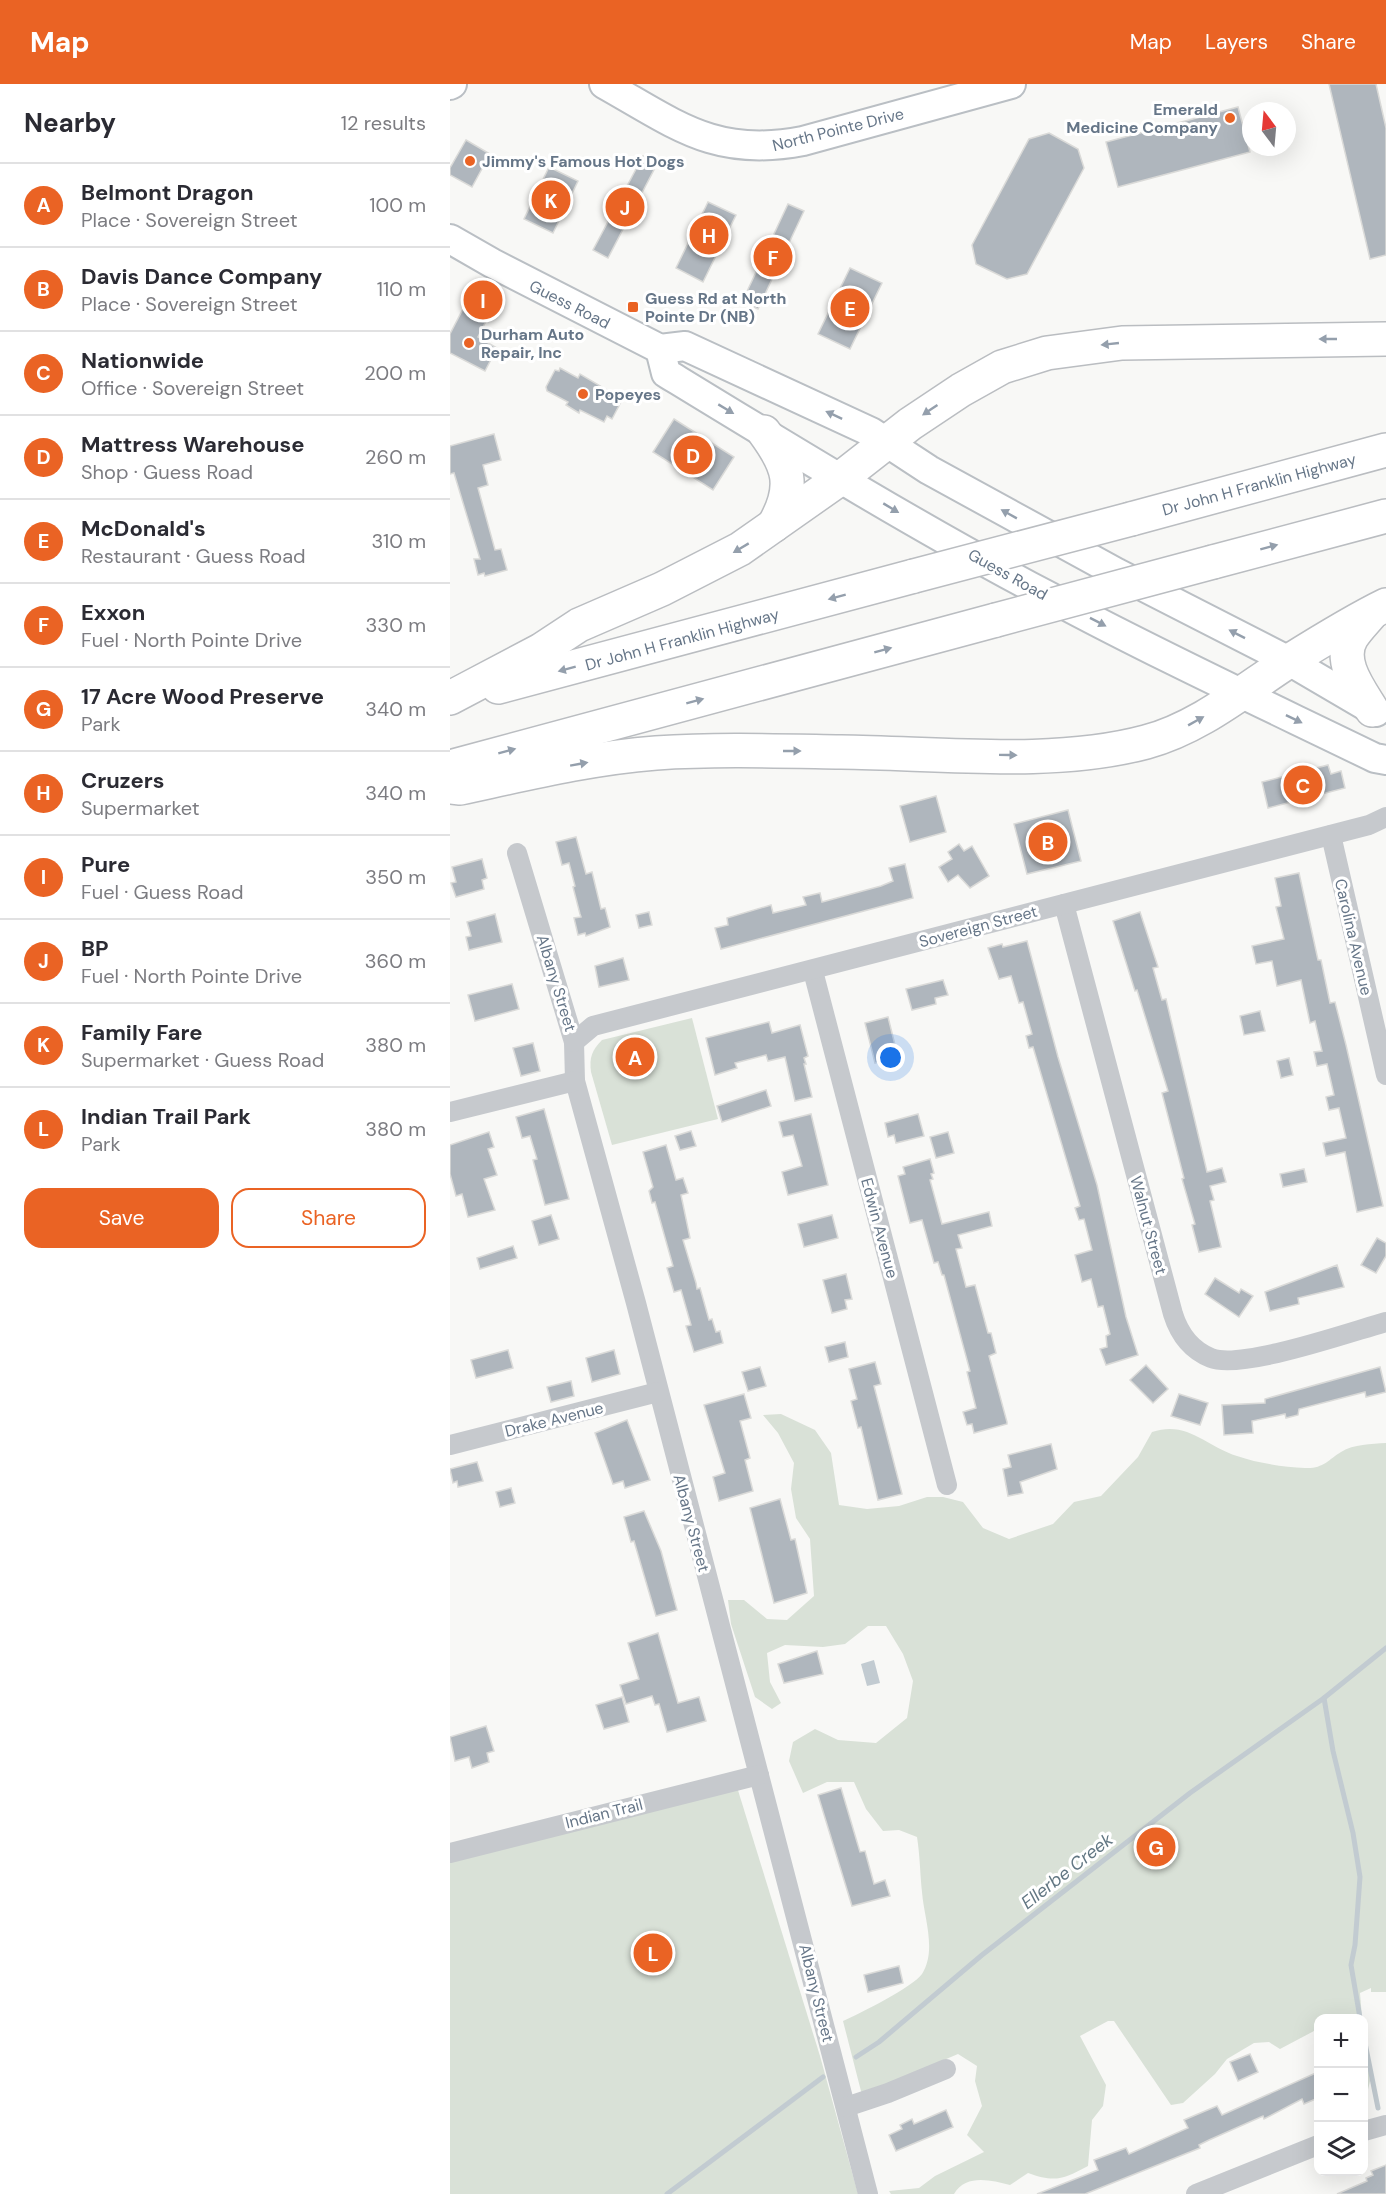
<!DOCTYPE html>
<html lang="en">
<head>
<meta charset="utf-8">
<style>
  :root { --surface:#fff; --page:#f2f2f3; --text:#2b2b33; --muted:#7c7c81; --line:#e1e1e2; --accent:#ea6324 }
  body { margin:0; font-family:"DM Sans",sans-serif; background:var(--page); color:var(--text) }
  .controls { position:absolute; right:18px; bottom:18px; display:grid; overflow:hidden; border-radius:12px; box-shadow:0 6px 24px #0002 }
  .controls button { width:54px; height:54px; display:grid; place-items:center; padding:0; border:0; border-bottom:2px solid var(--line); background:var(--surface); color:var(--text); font:30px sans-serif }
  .compass { position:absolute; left:792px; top:18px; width:54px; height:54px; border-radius:50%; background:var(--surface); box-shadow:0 6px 24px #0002; rotate:344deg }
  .you { position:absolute; left:441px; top:974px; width:21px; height:21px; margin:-15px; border:4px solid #fff; border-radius:50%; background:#1a73e8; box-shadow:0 0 0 9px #1a73e833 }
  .badge { display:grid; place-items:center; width:39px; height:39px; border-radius:50%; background:var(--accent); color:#fff; font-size:20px; font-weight:700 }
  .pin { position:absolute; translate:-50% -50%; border:3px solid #fff; box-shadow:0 2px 6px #0006 }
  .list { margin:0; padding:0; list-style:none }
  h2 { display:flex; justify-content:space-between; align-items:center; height:78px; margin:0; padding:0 24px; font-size:26px }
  h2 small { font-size:20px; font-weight:400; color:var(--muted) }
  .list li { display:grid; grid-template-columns:39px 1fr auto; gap:18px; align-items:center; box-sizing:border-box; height:84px; padding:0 24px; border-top:2px solid var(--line) }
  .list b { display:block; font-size:22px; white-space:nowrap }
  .list p { margin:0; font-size:20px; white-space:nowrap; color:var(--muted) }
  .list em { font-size:20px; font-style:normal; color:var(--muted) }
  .actions { display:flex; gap:12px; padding:18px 24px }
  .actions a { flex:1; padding:14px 0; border:2px solid var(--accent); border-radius:18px; text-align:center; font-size:21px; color:var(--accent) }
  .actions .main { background:var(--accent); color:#fff }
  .icon { flex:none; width:33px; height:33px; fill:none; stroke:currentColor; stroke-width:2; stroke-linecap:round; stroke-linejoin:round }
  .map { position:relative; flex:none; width:936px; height:2110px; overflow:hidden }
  header { display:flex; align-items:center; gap:36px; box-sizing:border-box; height:84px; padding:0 30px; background:var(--accent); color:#fff }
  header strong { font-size:28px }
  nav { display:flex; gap:33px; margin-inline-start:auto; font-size:21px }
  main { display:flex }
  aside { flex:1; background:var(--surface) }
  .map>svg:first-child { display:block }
  .green { fill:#d9e1d7 }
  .water { fill:#c2cbd1 }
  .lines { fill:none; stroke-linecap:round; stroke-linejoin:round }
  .stream { stroke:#c2cbd1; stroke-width:5 }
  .building { fill:#afb6bd; stroke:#dadad8; stroke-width:1.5 }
  .secondary-casing { stroke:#babfc4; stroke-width:32 }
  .motorway-casing { stroke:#babdc1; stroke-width:36 }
  .minor { stroke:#c6c9cd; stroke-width:20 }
  .secondary { stroke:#fff; stroke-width:28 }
  .motorway { stroke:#fff; stroke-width:33 }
  .motorway-bridge-casing { stroke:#babdc1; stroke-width:36; stroke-linecap:butt }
  .motorway-bridge { stroke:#fff; stroke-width:33 }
  .oneway { fill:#949fac }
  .poi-dot { fill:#ea6324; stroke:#fff; stroke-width:2 }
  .labels { text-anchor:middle; stroke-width:6; stroke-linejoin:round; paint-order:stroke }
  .poi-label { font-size:16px; font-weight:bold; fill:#667688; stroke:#fff; text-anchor:start }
  .street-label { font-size:16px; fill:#667688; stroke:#fff }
  .water-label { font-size:18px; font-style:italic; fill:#627783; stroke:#fff }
</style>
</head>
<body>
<header>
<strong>Map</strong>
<nav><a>Map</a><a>Layers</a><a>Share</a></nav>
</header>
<main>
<aside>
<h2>Nearby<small>12 results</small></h2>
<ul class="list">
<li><span class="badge">A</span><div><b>Belmont Dragon</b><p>Place · Sovereign Street</p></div><em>100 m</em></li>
<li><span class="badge">B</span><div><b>Davis Dance Company</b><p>Place · Sovereign Street</p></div><em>110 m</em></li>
<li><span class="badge">C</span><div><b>Nationwide</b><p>Office · Sovereign Street</p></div><em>200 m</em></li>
<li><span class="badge">D</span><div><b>Mattress Warehouse</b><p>Shop · Guess Road</p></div><em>260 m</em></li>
<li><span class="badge">E</span><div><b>McDonald's</b><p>Restaurant · Guess Road</p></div><em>310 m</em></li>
<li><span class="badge">F</span><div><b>Exxon</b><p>Fuel · North Pointe Drive</p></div><em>330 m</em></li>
<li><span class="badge">G</span><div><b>17 Acre Wood Preserve</b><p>Park</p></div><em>340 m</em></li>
<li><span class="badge">H</span><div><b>Cruzers</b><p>Supermarket</p></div><em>340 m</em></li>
<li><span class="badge">I</span><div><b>Pure</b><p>Fuel · Guess Road</p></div><em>350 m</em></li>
<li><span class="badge">J</span><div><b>BP</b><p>Fuel · North Pointe Drive</p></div><em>360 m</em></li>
<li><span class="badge">K</span><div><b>Family Fare</b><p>Supermarket · Guess Road</p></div><em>380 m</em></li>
<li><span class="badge">L</span><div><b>Indian Trail Park</b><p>Park</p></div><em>380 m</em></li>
</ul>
<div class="actions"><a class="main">Save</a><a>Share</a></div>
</aside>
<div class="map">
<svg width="936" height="2110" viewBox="0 0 936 2110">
  <rect width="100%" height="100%" fill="#f8f8f6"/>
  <g class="green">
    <path d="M242,934L268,1035L162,1061L141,988C139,974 142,966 152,956Z"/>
    <path d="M331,1330L365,1346L381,1369L389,1421L417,1425L449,1422L477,1413H493L513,1418L533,1444L559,1455L603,1440L624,1418L651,1412L688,1373L702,1348C737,1336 756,1362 787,1372C807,1379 833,1383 855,1384C873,1385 878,1376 891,1368C904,1360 921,1360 936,1359V1908H921V1904L910,1909L912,1934H868V1949L864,1947L830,1965L819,1958L804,1959L777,1975L765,1990L733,2019L721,2021L664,1937H658L630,1952L656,2001L653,2022L642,2036L638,2082C614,2095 605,2099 578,2089L560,2101C540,2096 516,2090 504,2110H441L439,2107L469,2104L485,2092L534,2068L517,2051L532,2022L525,1997L527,1982L508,1970L412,2011L393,1937C409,1930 463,1903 472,1890C487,1866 474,1834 472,1808C470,1789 470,1772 467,1753L449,1746L433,1747L416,1725L404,1698H377L353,1709L339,1677L343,1658L365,1645L388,1656L426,1659L457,1634L463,1597L453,1570L436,1542H418L395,1560L373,1563L335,1561L317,1569L320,1598L331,1619L322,1625L305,1613L281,1540L278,1516H294L317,1535L337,1536L364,1512L360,1455L346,1434L341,1405L344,1379L328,1349L313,1331Z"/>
    <polygon points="287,1703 370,1972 408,2110 0,2110 0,1778"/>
    <polygon points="914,1944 920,1997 917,2010 914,2009"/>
  </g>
  <polygon class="water" points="424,1576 430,1599 417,1602 411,1580"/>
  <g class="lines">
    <g class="stream">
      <polyline points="874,1614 883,1667 903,1749 910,1793 905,1861 901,1881 910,1934"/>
      <polyline points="914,1954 928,2024"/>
      <polyline points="406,1973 429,1958 532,1871 740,1709 874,1614 936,1564"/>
      <polyline points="217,2110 373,1993"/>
    </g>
  </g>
  <g class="building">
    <polygon points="879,0 926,0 936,44 936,171 920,175"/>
    <polygon points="788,23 800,68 668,103 656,58"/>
    <polygon points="599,49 628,65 634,84 577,190 557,195 526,180 522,161 579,55"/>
    <polygon points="16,56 40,70 22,103 0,91 0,84"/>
    <polygon points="193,72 207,80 158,174 143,166"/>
    <polygon points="99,83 128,97 103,149 74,135"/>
    <polygon points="258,118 286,131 253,198 226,184"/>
    <polygon points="338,120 354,127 308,225 292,218"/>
    <polygon points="400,184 432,199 400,265 368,250"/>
    <polygon points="14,223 37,235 28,253 47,264 35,287 0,269 0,250"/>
    <polygon points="110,284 128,294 130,290 169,313 172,316 162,335 157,332 154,338 130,326 129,329 116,321 118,318 97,307 96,303 105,286 109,287"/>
    <polygon points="224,335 284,373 263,406 203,368"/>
    <polygon points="44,350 51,376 33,381 38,401 28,404 45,466 51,465 57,486 35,492 34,489 28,491 24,475 30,475 4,389 0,390 0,362"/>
    <polygon points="878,681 881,690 891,687 895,704 818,724 812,698"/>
    <polygon points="486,712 496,748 460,758 450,722"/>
    <polygon points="618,726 631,777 577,790 564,740"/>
    <polygon points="126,753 136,790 142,788 151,825 155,824 160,843 136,852 135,849 128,851 124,834 131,833 130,830 123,803 125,802 119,779 112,781 106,758"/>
    <polygon points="509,760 514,767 522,762 539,792 520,804 508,791 498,798 489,783 502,775 498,768"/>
    <polygon points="32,775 37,794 32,796 34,805 6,813 1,799 6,798 2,783"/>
    <polygon points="455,780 463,814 271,865 265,844 278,841 277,834 321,821 323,829 356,821 353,813 370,809 372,818 431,802 443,797 439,784"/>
    <polygon points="849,789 868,876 871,876 880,919 885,918 896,961 933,1122 907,1128 895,1068 876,1072 873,1059 896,1054 889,1024 879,1026 876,1013 884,1011 877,980 867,982 864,968 872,967 865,937 860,939 851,896 827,902 822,877 806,880 802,862 834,855 826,823 831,822 825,794"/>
    <polygon points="199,828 202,841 189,844 186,831"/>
    <polygon points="690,828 708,883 703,884 712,916 716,915 757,1088 772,1084 776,1098 760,1102 764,1116 760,1117 771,1163 749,1168 742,1141 745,1140 732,1095 734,1094 712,1009 718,1007 687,906 685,907 663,837"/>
    <polygon points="45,830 52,858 19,866 16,853 21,852 17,838"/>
    <polygon points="577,857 608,973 647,1101 676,1233 688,1271 656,1281 650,1265 657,1263 656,1252 660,1250 653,1222 648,1223 641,1195 632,1198 625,1171 642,1166 634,1135 629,1136 625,1124 630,1122 583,963 579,964 576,952 582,950 573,918 569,919 561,892 549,895 538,864 552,860 553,863"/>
    <polygon points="173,874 179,896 149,903 145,882"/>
    <polygon points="493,896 498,911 485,914 486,920 462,926 456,905"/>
    <polygon points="62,900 69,925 25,937 18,911"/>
    <polygon points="810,927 815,947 794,951 790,932"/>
    <polygon points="438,933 448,973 425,979 415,939"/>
    <polygon points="319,938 322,949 350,941 358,972 354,974 356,980 354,980 362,1013 345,1017 335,973 318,977 316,971 285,979 287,984 265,991 256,954"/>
    <polygon points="83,959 90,987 71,992 63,964"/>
    <polygon points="839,974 843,991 831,994 827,977"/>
    <polygon points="316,1006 321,1022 272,1038 267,1022"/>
    <polygon points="94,1025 119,1115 95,1121 83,1076 87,1075 80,1052 72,1054 66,1033"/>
    <polygon points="361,1030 378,1101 338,1111 332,1088 352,1082 343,1051 333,1053 329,1038"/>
    <polygon points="468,1030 474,1052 446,1059 444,1051 438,1053 435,1039"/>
    <polygon points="241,1047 246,1062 230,1066 225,1052"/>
    <polygon points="39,1048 44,1063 38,1065 47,1091 34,1095 45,1126 18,1133 12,1110 6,1112 0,1090 0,1061"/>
    <polygon points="498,1048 504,1069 486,1074 480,1053"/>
    <polygon points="216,1061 226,1096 233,1094 238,1109 231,1111 240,1154 233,1156 246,1199 247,1205 250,1204 259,1236 262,1235 266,1248 270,1247 273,1259 244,1268 236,1242 241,1241 231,1206 224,1208 217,1184 223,1182 205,1118 202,1119 199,1107 203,1103 193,1068"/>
    <polygon points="480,1075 484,1089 481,1090 483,1095 480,1096 492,1140 539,1128 542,1142 508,1151 512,1164 506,1165 516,1203 525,1201 538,1249 541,1249 546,1269 539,1272 557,1338 557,1340 524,1349 522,1340 517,1341 513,1328 526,1324 517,1288 520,1287 494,1191 492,1191 488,1178 484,1179 472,1136 460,1139 448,1092 455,1090 453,1083"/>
    <polygon points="854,1085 857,1098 833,1103 830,1090"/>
    <polygon points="101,1131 109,1155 89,1161 82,1137"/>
    <polygon points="382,1131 388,1154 354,1163 348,1140"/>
    <polygon points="927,1154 936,1159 936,1172 926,1189 911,1181"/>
    <polygon points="63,1162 67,1174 30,1185 27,1174"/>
    <polygon points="887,1181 894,1203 848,1214 849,1220 820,1227 815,1208"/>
    <polygon points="396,1190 402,1215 395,1216 397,1225 382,1229 373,1196"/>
    <polygon points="765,1194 789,1209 791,1205 803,1212 789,1233 755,1210"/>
    <polygon points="395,1258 398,1273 379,1278 375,1263"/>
    <polygon points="58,1266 63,1284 26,1294 21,1276"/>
    <polygon points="164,1266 170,1290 142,1298 136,1274"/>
    <polygon points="425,1278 431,1300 424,1302 452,1410 428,1416 411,1343 408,1344 401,1317 407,1315 399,1285"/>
    <polygon points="696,1281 718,1305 703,1319 680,1296"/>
    <polygon points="310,1283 316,1302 298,1307 292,1288"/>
    <polygon points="930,1283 936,1308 916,1313 915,1308 849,1325 848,1331 836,1334 835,1330 802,1337 803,1349 774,1351 772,1321 815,1319 815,1315"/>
    <polygon points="121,1297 124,1312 101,1318 97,1303"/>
    <polygon points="294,1310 301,1334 290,1337 300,1374 295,1376 303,1407 269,1417 263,1393 275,1389 254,1321"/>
    <polygon points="729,1310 758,1319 750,1341 721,1332"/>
    <polygon points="177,1336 200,1396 175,1404 173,1397 163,1400 145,1349"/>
    <polygon points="601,1360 607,1385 570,1398 573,1409 558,1412 553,1385 561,1383 558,1371"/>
    <polygon points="27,1378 33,1397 8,1403 7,1397 3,1399 0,1385"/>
    <polygon points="61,1404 65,1419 50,1423 46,1408"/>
    <polygon points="330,1415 341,1456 345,1455 357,1509 324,1519 300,1424"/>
    <polygon points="194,1427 211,1467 227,1526 206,1532 184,1457 181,1458 174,1433"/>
    <polygon points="208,1549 228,1619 249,1613 256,1637 217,1648 209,1620 205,1621 202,1612 176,1620 170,1601 189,1595 178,1559"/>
    <polygon points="367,1567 373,1590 334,1599 328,1580"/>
    <polygon points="172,1613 179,1638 154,1645 146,1621"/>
    <polygon points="36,1642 44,1667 37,1669 39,1678 22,1684 19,1673 5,1677 0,1653"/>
    <polygon points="391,1704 407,1758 410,1768 415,1767 424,1800 435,1796 440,1812 402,1822 368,1711"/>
    <polygon points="449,1882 453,1899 418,1908 414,1891"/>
    <polygon points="800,1970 808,1988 788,1997 780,1978"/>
    <polygon points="868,1988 868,2014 854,2020 852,2015 814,2035 813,2032 759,2056 749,2061 750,2064 635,2110 587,2110 648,2086 644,2076 676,2064 679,2070 738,2044 734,2036 748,2030 767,2022 772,2031"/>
    <polygon points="496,2026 503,2043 446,2067 439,2051 452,2045 450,2041 462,2035 464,2040"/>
    <polygon points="936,2081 936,2110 887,2110 917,2097 916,2094 923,2091 921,2087"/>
  </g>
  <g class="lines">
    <defs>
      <g id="secondary">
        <path d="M154,0C227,41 265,74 353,57L561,0"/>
        <polyline points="0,1 2,0"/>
        <polyline points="0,155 42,179 210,265 235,262 421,348 479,386 667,489 839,577 926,628"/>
        <path d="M210,265L216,289C342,366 469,444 600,513C706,570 816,621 925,674L936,676"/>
      </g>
      <g id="motorway">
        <path d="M314,348C339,382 346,402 324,441"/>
        <polyline points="681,435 936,366"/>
        <polyline points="763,478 936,432"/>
        <path d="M920,531C914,538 907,545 902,553C887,577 910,606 922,626"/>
        <polyline points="48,603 464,492"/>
        <polyline points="0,614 91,566 129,541 212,505 290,465 391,394 460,340 511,306 552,283 597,269 672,259 936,255"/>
        <polyline points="0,683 546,536"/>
        <path d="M0,703L10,704C75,690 140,674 206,669C268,665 330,667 391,668C487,669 603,683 696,658C749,644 794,606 839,577C871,557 903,537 936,521"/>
      </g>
    </defs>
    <use href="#secondary" class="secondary-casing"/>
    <use href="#motorway" class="motorway-casing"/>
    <g class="minor">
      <polyline points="881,751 936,991"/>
      <polyline points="67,769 124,958 125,997 186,1219 418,2110"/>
      <path d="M614,820L723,1230C729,1249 741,1266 761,1274C792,1286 900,1248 936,1238"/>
      <polyline points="363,887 497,1401"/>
      <polyline points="124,958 143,942 919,741 936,733"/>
      <polyline points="0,1028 125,997"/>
      <polyline points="0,1361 208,1308"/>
      <polyline points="0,1769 309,1691"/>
      <polyline points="396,2023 438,2009 496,1985"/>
      <polyline points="914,2047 936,2041"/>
      <polyline points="746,2110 868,2061"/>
    </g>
    <use href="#secondary" class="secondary"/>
    <use href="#motorway" class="motorway"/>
    <defs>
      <g id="motorway-bridge">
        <polyline points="464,492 681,435"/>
        <polyline points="546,536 763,478"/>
      </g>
    </defs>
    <use href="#motorway-bridge" class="motorway-bridge-casing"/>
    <use href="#motorway-bridge" class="motorway-bridge"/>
  </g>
  <defs><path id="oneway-solid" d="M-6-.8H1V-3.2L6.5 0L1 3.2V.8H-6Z" transform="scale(1.5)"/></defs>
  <g class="oneway">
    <use href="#oneway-solid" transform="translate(878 255) rotate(180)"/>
    <use href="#oneway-solid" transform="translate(660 260) rotate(174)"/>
    <use href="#oneway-solid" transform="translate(276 325) rotate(31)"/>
    <use href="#oneway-solid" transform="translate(480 326) rotate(146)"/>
    <use href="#oneway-solid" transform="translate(384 331) rotate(-155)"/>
    <use href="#oneway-solid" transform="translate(441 424) rotate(31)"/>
    <use href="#oneway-solid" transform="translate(559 430) rotate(-151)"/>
    <use href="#oneway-solid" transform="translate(819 463) rotate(-15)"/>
    <use href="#oneway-solid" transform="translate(291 464) rotate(149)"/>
    <use href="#oneway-solid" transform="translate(387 513) rotate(165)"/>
    <use href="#oneway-solid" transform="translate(648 538) rotate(27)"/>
    <use href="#oneway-solid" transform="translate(787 550) rotate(-153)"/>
    <use href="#oneway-solid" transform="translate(433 566) rotate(-15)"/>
    <use href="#oneway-solid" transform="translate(117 585) rotate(165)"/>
    <use href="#oneway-solid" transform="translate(245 617) rotate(-15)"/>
    <use href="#oneway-solid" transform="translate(844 635) rotate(26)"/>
    <use href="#oneway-solid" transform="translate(746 637) rotate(-29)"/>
    <use href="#oneway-solid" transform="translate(57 667) rotate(-15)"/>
    <use href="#oneway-solid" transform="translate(342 667)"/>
    <use href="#oneway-solid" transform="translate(558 671) rotate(1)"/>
    <use href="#oneway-solid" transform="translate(129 680) rotate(-10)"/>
  </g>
  <g class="poi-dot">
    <circle cx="780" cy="34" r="6"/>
    <circle cx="20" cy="77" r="6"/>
    <rect x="177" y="217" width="12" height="12" rx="3"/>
    <circle cx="19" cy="259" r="6"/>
    <circle cx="133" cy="310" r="6"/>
  </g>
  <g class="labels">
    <g class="poi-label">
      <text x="768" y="31" text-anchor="end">Emerald<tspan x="768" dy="18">Medicine Company</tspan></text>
      <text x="32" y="83">Jimmy's Famous Hot Dogs</text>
      <text x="195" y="220">Guess Rd at North<tspan x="195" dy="18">Pointe Dr (NB)</tspan></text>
      <text x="31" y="256">Durham Auto<tspan x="31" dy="18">Repair, Inc</tspan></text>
      <text x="145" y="316">Popeyes</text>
    </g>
    <g class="street-label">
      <text transform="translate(388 45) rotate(-14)" y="6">North Pointe Drive</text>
      <text transform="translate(120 220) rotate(27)" y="6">Guess Road</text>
      <text transform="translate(809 400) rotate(-15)" y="6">Dr John H Franklin Highway</text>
      <text transform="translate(558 490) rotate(29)" y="6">Guess Road</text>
      <text transform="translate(232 555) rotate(-15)" y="6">Dr John H Franklin Highway</text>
      <text transform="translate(528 842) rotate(-15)" y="6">Sovereign Street</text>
      <text transform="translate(904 853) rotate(77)" y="6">Carolina Avenue</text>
      <text transform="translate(107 899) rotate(73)" y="6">Albany Street</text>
      <text transform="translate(699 1141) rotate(75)" y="6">Walnut Street</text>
      <text transform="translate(430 1144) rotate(75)" y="6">Edwin Avenue</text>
      <text transform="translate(104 1335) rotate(-14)" y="6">Drake Avenue</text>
      <text transform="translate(242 1439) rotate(75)" y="6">Albany Street</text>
      <text transform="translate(154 1729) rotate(-14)" y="6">Indian Trail</text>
      <text transform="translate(367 1909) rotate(76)" y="6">Albany Street</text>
    </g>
    <g class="water-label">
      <text transform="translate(617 1787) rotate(-38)" y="6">Ellerbe Creek</text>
    </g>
  </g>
</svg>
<div class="controls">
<button>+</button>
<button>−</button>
<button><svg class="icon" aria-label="layers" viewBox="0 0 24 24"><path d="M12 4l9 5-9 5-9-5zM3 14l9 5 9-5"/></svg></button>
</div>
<svg class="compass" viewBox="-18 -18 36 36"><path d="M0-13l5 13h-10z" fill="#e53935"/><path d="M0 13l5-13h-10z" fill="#7c7c81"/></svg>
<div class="you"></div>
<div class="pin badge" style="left:185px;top:973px">A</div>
<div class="pin badge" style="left:598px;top:758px">B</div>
<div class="pin badge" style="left:853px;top:701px">C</div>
<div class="pin badge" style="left:243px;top:371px">D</div>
<div class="pin badge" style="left:400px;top:224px">E</div>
<div class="pin badge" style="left:323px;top:173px">F</div>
<div class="pin badge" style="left:706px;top:1763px">G</div>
<div class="pin badge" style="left:259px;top:151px">H</div>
<div class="pin badge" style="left:33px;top:216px">I</div>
<div class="pin badge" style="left:175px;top:123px">J</div>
<div class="pin badge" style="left:101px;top:116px">K</div>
<div class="pin badge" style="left:203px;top:1869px">L</div>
</div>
</main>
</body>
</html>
